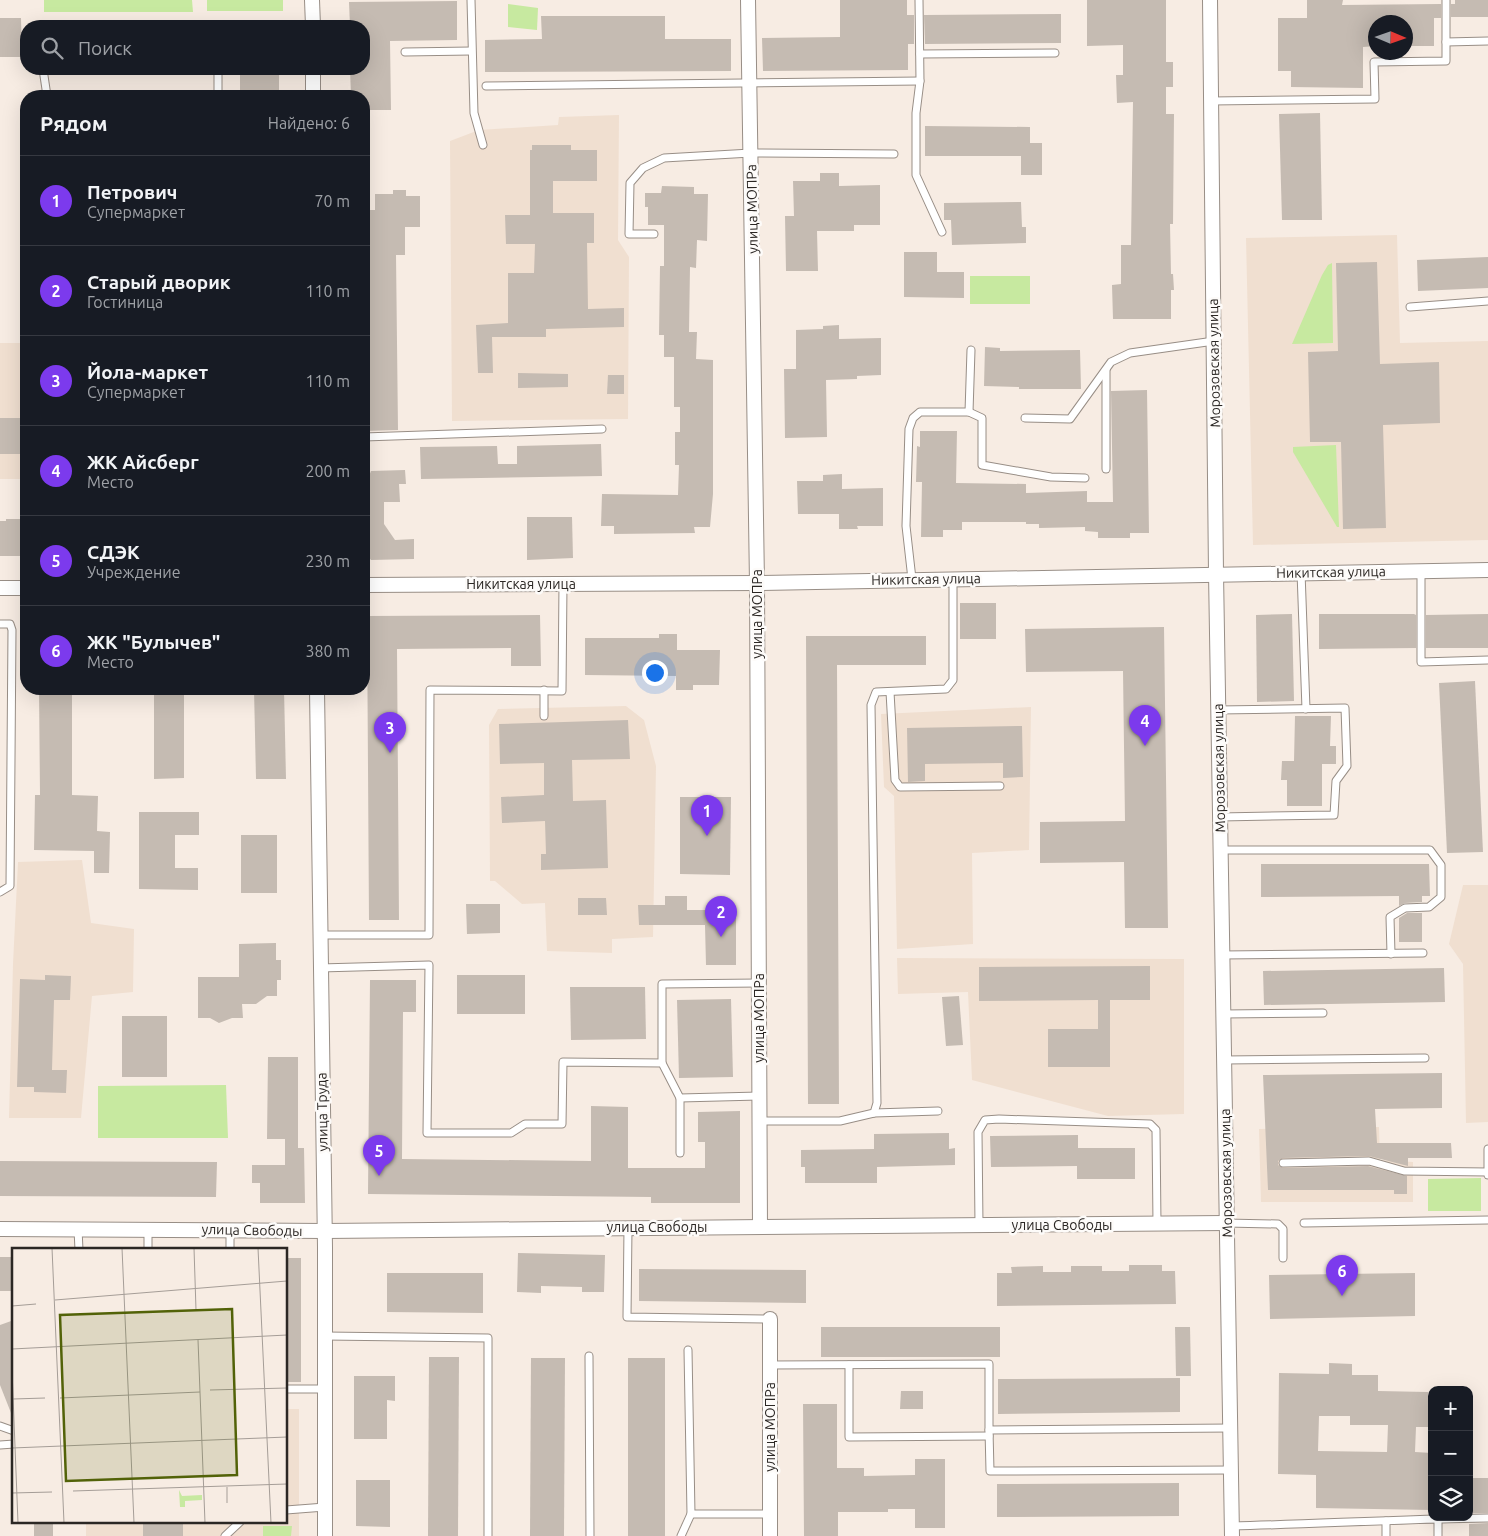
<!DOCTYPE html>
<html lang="ru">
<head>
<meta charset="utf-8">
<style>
  :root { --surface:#171b24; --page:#20242c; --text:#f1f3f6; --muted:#9ea1a6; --line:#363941; --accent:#7c3aed }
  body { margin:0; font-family:Ubuntu,sans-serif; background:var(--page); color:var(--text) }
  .controls { position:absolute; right:15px; bottom:15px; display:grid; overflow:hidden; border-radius:10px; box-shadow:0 5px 20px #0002 }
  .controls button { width:45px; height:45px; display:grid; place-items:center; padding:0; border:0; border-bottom:1px solid var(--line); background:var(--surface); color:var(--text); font:25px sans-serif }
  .compass { position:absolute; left:1368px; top:15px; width:45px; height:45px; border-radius:50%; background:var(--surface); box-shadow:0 5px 20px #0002; rotate:92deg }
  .you { position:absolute; left:654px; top:672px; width:18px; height:18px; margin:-12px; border:4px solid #fff; border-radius:50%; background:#1a73e8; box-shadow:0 0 0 8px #1a73e833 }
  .badge { display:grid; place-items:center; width:32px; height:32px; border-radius:50%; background:var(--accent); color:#fff; font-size:16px; font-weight:700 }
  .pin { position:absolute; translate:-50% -41px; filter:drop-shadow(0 1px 2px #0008) }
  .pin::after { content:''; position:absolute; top:26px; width:18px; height:15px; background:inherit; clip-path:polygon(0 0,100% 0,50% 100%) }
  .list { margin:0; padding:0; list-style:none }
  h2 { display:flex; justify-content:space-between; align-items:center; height:65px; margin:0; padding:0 20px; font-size:21px }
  h2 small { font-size:16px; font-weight:400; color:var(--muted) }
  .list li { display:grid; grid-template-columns:32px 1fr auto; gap:15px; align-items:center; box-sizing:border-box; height:90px; padding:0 20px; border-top:1px solid var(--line) }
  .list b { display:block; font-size:19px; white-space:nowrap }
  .list p { margin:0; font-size:16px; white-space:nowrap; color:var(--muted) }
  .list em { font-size:16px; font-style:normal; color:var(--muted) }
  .icon { flex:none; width:28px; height:28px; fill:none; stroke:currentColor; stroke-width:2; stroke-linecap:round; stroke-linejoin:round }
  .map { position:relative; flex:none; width:1488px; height:1536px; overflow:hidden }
  .search { position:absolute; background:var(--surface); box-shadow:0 5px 20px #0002; left:20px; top:20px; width:350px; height:55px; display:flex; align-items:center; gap:12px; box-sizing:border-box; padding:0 18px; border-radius:20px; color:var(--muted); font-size:19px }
  .panel { position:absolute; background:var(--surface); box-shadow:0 5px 20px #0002; left:20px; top:90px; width:350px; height:605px; border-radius:20px }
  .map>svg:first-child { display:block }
  .built { fill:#f0dfd0 }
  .green { fill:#c7e9a0 }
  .building { fill:#c5bbb2; fill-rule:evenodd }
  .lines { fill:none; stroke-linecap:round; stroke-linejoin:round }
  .service-casing { stroke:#988e86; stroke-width:9 }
  .minor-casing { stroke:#988e86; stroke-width:16 }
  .service { stroke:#fff; stroke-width:7 }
  .minor { stroke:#fff; stroke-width:14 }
  .labels { text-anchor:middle; stroke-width:5; stroke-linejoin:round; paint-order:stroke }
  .street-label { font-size:14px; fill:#2b2724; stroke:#fdfbf9 }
  .inset-road { fill:none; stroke:#a59d97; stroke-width:1 }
  .view { fill:#526208; fill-opacity:0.15; stroke:#526208; stroke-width:2.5 }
  .inset-edge { fill:none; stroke:#2b2724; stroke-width:2.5 }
</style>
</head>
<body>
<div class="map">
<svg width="1488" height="1536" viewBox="0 0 1488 1536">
  <rect width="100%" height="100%" fill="#f7ece3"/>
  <g class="built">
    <polygon points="619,115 618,240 629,257 628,419 452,421 450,141 479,130 558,125 559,117"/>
    <polygon points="1397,235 1400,343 1488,341 1488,540 1253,545 1246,238"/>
    <polygon points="0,343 26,343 26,519 25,479 0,479"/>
    <polygon points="626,706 644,720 656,766 653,937 612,939 612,953 547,951 545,903 522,904 495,881 490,881 489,725 498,709"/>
    <polygon points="1031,707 1029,850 972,853 973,944 897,949 894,796 884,787 881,714"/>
    <polygon points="82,860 91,923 134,929 133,992 92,996 81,1118 9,1118 13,964 18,862"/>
    <polygon points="1463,885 1488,885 1488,1122 1466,1123 1463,964 1449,944"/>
    <polygon points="897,958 1184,959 1184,1114 1108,1116 972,1080 968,992 898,994"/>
    <polygon points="1379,1127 1380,1160 1413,1162 1413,1202 1261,1202 1259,1129"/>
    <polygon points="286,1409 299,1409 299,1536 86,1536 86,1522 286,1522"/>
  </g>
  <g class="green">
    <polygon points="44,0 192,0 193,12 44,12"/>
    <rect x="207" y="0" width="76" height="11"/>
    <polygon points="508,4 538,8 537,30 508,27"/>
    <polygon points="1332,263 1333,343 1292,344 1322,275 1328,265"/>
    <rect x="970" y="276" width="60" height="28"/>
    <polygon points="1336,445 1339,527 1337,527 1293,452 1293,447"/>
    <polygon points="226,1085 228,1138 98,1138 98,1086"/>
    <polygon points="1481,1178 1481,1211 1428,1211 1428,1179"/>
    <polygon points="263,1526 292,1526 291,1536 263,1536"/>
  </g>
  <g class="building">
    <polygon points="840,0 907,0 907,15 914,15 914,44 908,44 908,70 763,71 762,38 840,37"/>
    <polygon points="1087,0 1166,0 1166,62 1173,62 1173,87 1166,87 1166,114 1174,114 1173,224 1170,224 1171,274 1173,274 1174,290 1171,290 1171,319 1113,319 1112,285 1121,284 1121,245 1131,245 1133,102 1117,103 1116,75 1123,75 1123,45 1087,46"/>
    <polygon points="1307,0 1343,0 1342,5 1441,4 1441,18 1434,18 1434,46 1406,46 1406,22 1376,22 1376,46 1363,47 1363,88 1291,87 1291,71 1278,71 1278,18 1307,18"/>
    <polygon points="1455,0 1488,0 1488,17 1451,17 1451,4 1455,4"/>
    <polygon points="457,1 457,40 390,41 391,110 364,110 364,96 351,96 350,69 364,69 364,26 350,26 349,2"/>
    <polygon points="1061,14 1061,43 925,44 924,15"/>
    <polygon points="541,16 665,16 665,39 731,39 731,71 485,72 485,40 542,39"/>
    <polygon points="0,18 21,18 22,57 0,57"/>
    <rect x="240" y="69" width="39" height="27"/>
    <polygon points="1320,113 1322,220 1282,220 1279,114"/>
    <polygon points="925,126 1030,127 1030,143 1042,143 1042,175 1021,175 1021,156 925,156"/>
    <polygon points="532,145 571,145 571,150 597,150 597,181 553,181 553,213 594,213 594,243 587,243 588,309 624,308 624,327 546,329 546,337 492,337 493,373 478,373 476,325 508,323 508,273 534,273 535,244 506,244 505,215 530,215 530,150 532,150"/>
    <polygon points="820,173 839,173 839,186 880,185 880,225 854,225 854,231 817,231 818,271 786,271 785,216 794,216 793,181 820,181"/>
    <polygon points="662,186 694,187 694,194 708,194 707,241 697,240 696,268 690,267 689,332 697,332 696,359 713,360 713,494 710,527 694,527 695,533 614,534 614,526 601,526 602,494 678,495 679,465 675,465 675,432 680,432 680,407 674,407 674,357 664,357 664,335 659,335 660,266 664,266 664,225 648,225 648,207 645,207 645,193 661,193"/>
    <polygon points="393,190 406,190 406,196 420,196 420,227 405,227 405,255 396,255 398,430 364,431 364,262 369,262 369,210 375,210 375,194 393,194"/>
    <polygon points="1021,202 1022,227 1026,227 1026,243 952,245 951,220 944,220 944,203"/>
    <polygon points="904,252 937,252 937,272 964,272 964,298 904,297"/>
    <polygon points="1488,257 1488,288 1418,291 1417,260"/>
    <polygon points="1377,262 1380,364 1439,362 1440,423 1383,425 1386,528 1343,529 1341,442 1310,442 1308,352 1338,351 1336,263"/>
    <polygon points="839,325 839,339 881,338 881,375 857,376 857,379 826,380 827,437 785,438 784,369 796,369 796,330 823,329 823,326"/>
    <polygon points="985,347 1000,348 1000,351 1080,350 1081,389 1019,389 1019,387 984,386"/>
    <polygon points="518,373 568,374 568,387 518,388"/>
    <polygon points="608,375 624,375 624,394 607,394"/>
    <polygon points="1147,390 1149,533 1130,533 1130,538 1098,538 1098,532 1085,531 1085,527 1039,528 1039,524 1026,524 1026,522 962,522 962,530 943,530 943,537 921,537 922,482 916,482 917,446 920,447 920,431 957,431 956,483 1026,484 1026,493 1087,491 1087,502 1113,502 1111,391"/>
    <rect x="0" y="418" width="26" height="36"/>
    <polygon points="601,444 602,476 421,479 420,447 497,446 498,464 517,464 517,446"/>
    <polygon points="405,470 406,484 399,484 400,502 384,502 384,524 395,540 414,539 414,559 371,560 364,551 364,489 371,471"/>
    <polygon points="842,474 842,489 883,488 883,526 857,526 858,529 839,529 839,514 798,514 797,481 823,481 823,475"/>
    <polygon points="527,517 572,517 573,558 527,560"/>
    <polygon points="6,519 25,519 25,556 0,556 0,521 6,521"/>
    <rect x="960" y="603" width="36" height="36"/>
    <polygon points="1292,614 1294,701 1257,702 1256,615"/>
    <polygon points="1319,614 1414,614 1416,615 1416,648 1319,649"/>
    <polygon points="1488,614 1488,648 1426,648 1426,615"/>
    <polygon points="540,615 541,666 511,666 511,648 397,649 399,920 369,920 367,616"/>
    <polygon points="1164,627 1168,928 1125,928 1124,862 1040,863 1040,822 1125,821 1123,671 1026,672 1025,629"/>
    <polygon points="659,634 677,634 677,650 720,650 719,685 693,685 693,690 676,690 676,676 585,675 585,638 659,638"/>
    <polygon points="806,636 926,636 926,665 837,665 839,1104 808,1104"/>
    <polygon points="1475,681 1483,852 1447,853 1439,683"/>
    <polygon points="39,689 72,689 72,795 98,796 97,831 110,832 109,873 94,873 94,851 34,850 35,795 40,795"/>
    <polygon points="154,689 184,689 184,778 154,779"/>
    <polygon points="254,689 284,689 286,779 256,779"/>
    <polygon points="1295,716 1331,716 1330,746 1336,746 1336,764 1322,764 1322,806 1287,806 1287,780 1281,780 1282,761 1294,761"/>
    <polygon points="628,720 630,759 572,760 573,801 606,800 608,868 541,870 541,854 546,854 545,821 502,823 501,797 544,795 544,763 500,764 499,724"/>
    <polygon points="1022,726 1023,777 1003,778 1003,763 925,764 925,781 908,782 907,728"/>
    <polygon points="680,797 731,797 730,875 680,874"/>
    <polygon points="139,812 199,812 199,835 175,835 175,868 198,868 198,890 139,889"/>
    <rect x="241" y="835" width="36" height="58"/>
    <polygon points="1261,864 1429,864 1430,896 1422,896 1422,902 1405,903 1399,906 1399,896 1261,897"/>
    <polygon points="665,896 687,896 687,910 736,910 736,965 706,965 705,925 639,925 638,905 665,905"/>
    <polygon points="578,898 606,898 607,915 578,915"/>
    <polygon points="466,904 500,904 500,933 467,934"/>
    <polygon points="1407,913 1422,913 1422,942 1399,942 1399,918"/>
    <polygon points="276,943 276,960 281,960 281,980 277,980 277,996 267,996 256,1004 242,1004 243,1018 232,1018 219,1023 210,1018 198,1018 198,977 239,977 239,944"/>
    <polygon points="1150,966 1150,1000 1110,1000 1110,1067 1048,1067 1048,1029 1098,1029 1098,1000 979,1001 979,967"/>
    <polygon points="1444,968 1445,1002 1264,1005 1263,971"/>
    <polygon points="45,975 71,976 70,1000 54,1000 52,1070 67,1070 66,1093 34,1092 34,1087 17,1087 20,979 45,980"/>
    <rect x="457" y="975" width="68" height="39"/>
    <polygon points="370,980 416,980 416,1012 403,1012 402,1159 591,1161 591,1106 628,1107 628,1168 705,1168 705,1142 698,1142 698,1112 740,1111 740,1203 651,1203 651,1197 368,1194"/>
    <polygon points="570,987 645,987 646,1039 571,1040"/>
    <polygon points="959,996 963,1045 946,1046 942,997"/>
    <polygon points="731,999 733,1077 679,1078 677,1000"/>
    <rect x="122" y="1016" width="45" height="61"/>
    <polygon points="268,1057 298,1057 298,1148 304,1148 305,1203 260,1203 260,1183 252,1183 252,1165 285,1165 285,1139 267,1139"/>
    <polygon points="1442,1073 1442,1108 1375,1109 1377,1143 1451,1143 1452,1158 1408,1158 1408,1166 1369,1156 1283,1158 1278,1161 1278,1165 1283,1168 1368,1166 1407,1176 1407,1194 1394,1194 1394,1190 1268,1190 1263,1075"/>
    <polygon points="949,1133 949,1149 955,1148 955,1165 877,1167 877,1183 805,1183 805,1167 801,1167 801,1150 874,1149 874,1134"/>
    <polygon points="1078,1135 1078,1148 1135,1148 1135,1179 1077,1179 1077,1166 991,1167 990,1136"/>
    <polygon points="0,1161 217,1162 216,1197 0,1196"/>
    <polygon points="518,1253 605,1255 604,1292 582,1292 582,1287 541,1286 541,1293 517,1292"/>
    <rect x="0" y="1257" width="14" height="34"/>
    <rect x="286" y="1258" width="15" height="124"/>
    <polygon points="1129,1265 1162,1265 1162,1271 1175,1271 1176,1304 997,1306 997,1273 1012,1273 1011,1267 1043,1266 1043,1272 1071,1272 1071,1266 1102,1266 1102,1271 1129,1271"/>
    <polygon points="639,1269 806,1270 806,1303 639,1301"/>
    <polygon points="387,1273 483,1273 483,1313 387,1312"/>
    <polygon points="1415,1273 1415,1316 1270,1319 1269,1275"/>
    <polygon points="14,1320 14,1417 13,1418 0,1385 0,1325"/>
    <rect x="821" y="1327" width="179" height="30"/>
    <polygon points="1175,1327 1190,1327 1191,1376 1176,1376"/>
    <polygon points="429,1357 459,1357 458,1536 428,1536"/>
    <polygon points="531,1358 565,1358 564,1536 530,1536"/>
    <rect x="628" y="1358" width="37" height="178"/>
    <path d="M1329,1363L1352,1364V1375H1378V1391L1428,1392V1427H1416L1415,1452L1432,1453V1510L1316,1508V1475L1278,1474L1279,1373L1329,1374ZM1319,1416H1350V1425H1388L1387,1452L1318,1451Z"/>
    <polygon points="354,1376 395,1376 395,1401 387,1400 387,1439 354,1439"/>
    <polygon points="1180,1378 1180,1412 998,1414 998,1379"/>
    <polygon points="901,1391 923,1391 923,1409 900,1409"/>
    <polygon points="803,1404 837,1404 837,1468 864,1468 864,1476 915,1475 915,1459 945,1459 945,1528 915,1528 915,1509 888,1509 888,1512 838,1512 838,1536 804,1536"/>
    <rect x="1469" y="1478" width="19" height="35"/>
    <polygon points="356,1480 390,1480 390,1527 356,1526"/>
    <polygon points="1179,1483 1179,1516 997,1517 997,1484"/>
    <rect x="34" y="1522" width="19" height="14"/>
    <rect x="143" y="1522" width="40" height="14"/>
    <polygon points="1488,1523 1488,1536 1469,1536 1469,1524"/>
  </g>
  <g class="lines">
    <defs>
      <g id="service">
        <polyline points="471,0 474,113 483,145"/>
        <polyline points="919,0 920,81 916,113 916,175 942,232"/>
        <polyline points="1446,42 1488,41"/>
        <polyline points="405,52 471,51"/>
        <polyline points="920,54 1055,53"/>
        <polyline points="43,69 47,96"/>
        <polyline points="486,86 920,81"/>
        <polyline points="218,96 218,69"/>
        <polyline points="1211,101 1375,99 1374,62 1446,61 1446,0"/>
        <polyline points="654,234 629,234 630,183 643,168 664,158 751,153 894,154"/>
        <polyline points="1410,307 1488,301"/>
        <polyline points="1106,370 1106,469"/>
        <polyline points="969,412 971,350"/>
        <polyline points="1025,418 1070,419 1111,362 1130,353 1214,341"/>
        <polyline points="364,437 602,429"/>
        <polyline points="1421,571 1421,662 1488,660"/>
        <polyline points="1301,572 1306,709"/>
        <polyline points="912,579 906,526 909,429 913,418 920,412 969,412 982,418 982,465 1051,477 1085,478"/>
        <polyline points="0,624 10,624 12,630 10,886 0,892"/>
        <polyline points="544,690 544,716"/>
        <polyline points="890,692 895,780 900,787 1000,786"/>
        <polyline points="1218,710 1345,708 1347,766 1336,781 1334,815 1220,817"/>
        <polyline points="1220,850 1430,850 1441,865 1441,897 1429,907 1405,908 1390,917 1391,954"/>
        <polyline points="320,935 429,935 430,690 562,691 563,584"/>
        <polyline points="1222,955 1423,953"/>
        <polyline points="320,968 429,965 427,1133 511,1133 525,1124 562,1124 563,1062 662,1063 680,1098 759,1096"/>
        <polyline points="1223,1014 1323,1013"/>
        <polyline points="1224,1060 1425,1058"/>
        <polyline points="662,1063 662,984 759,983"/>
        <polyline points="874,1113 938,1111"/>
        <polyline points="759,1121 840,1121 874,1113 877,1103 871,705 876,692 946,689 953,680 953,579"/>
        <polyline points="1488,1149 1488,1175"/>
        <polyline points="680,1153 680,1098"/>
        <polyline points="1283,1163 1369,1161 1404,1171 1488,1172"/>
        <polyline points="1226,1223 1278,1224 1283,1229 1283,1258"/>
        <polyline points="1304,1223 1488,1220"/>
        <polyline points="979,1225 978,1132 985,1120 999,1119 1150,1124 1156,1130 1157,1224"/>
        <polyline points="628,1228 627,1317 770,1319"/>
        <polyline points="78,1229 79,1250"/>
        <polyline points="148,1229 148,1250"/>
        <polyline points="230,1230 230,1250"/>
        <polyline points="325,1336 488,1338 488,1536"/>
        <polyline points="688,1350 691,1514 770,1514"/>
        <polyline points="589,1356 590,1536"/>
        <polyline points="770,1365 989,1364 989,1430 1231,1428"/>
        <polyline points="849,1365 849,1437 989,1436"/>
        <polyline points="286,1389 324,1389"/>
        <polyline points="0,1426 14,1431"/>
        <polyline points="989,1430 990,1471 1231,1470"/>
        <polyline points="0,1445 14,1444"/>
        <polyline points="286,1510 325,1507"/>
        <polyline points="1438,1518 1438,1536"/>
        <polyline points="1386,1521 1386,1536"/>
        <path d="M1232,1526C1317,1524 1402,1519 1487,1518"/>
        <polyline points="225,1536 240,1522"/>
        <polyline points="681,1536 691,1514"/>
      </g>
      <g id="minor">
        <polyline points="312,0 313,26"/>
        <polyline points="748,0 757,583 760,1227"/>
        <polyline points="1210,0 1216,573 1232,1536"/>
        <polyline points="313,69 313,96"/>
        <polyline points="364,585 757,583 1488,570"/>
        <polyline points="0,588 26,588"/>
        <polyline points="317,689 325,1247 325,1536"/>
        <polyline points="0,1229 325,1231 1226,1223"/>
        <polyline points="770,1319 770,1536"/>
      </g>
    </defs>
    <use href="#service" class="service-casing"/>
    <use href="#minor" class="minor-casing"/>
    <use href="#service" class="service"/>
    <use href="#minor" class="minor"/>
  </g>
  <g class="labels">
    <g class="street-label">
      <text transform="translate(752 209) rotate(-91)" y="5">улица МОПРа</text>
      <text transform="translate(1214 363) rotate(-91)" y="5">Морозовская улица</text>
      <text transform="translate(1331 572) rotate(-1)" y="5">Никитская улица</text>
      <text transform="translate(926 579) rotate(-1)" y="5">Никитская улица</text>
      <text x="521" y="589">Никитская улица</text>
      <text transform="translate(757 614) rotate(-90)" y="5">улица МОПРа</text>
      <text transform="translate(1219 768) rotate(-91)" y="5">Морозовская улица</text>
      <text transform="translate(759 1018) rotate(-90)" y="5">улица МОПРа</text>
      <text transform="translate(322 1112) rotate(-91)" y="5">улица Труда</text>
      <text transform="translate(1226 1173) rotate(-91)" y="5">Морозовская улица</text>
      <text x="1062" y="1230">улица Свободы</text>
      <text x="657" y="1232">улица Свободы</text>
      <text transform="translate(252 1230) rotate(1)" y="5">улица Свободы</text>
      <text transform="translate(770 1427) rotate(-90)" y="5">улица МОПРа</text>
    </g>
  </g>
  <g transform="translate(12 1248)">
    <rect width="275" height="275" fill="#f7ece3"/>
    <path d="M167,242L170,248L190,247V252L173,253V259H168Z" fill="#c7e9a0"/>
    <path class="inset-road" d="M40,0L52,275M110,0L122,275M182,0L184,62M246,0L259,275M43,52L275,33M0,58L24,56M186,92L193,275M0,101L275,87M0,122L6,275M198,142L275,140M48,150L188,144M1,151L33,150M0,200L275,189M215,239V255M61,243L275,236M0,245L40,244"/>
    <path class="view" d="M220,61L225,227L54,233L48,67Z"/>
    <rect width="275" height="275" class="inset-edge"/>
  </g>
</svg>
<div class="controls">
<button>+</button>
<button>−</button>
<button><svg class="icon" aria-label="layers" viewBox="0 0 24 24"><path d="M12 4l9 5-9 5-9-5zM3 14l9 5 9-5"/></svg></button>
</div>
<svg class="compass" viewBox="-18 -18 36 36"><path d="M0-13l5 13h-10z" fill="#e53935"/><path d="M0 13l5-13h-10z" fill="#9ea1a6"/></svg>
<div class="you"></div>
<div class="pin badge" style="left:707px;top:836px">1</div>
<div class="pin badge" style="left:721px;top:937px">2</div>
<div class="pin badge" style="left:390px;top:753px">3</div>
<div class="pin badge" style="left:1145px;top:746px">4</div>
<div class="pin badge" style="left:379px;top:1176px">5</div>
<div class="pin badge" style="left:1342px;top:1296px">6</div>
<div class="search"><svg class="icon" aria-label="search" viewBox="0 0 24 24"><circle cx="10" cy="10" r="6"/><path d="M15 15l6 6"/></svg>Поиск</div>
<section class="panel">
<h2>Рядом<small>Найдено: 6</small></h2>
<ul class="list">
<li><span class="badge">1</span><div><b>Петрович</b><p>Супермаркет</p></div><em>70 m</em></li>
<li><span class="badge">2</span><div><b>Старый дворик</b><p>Гостиница</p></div><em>110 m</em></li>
<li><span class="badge">3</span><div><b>Йола-маркет</b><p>Супермаркет</p></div><em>110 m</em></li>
<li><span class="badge">4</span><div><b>ЖК Айсберг</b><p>Место</p></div><em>200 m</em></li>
<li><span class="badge">5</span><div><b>СДЭК</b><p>Учреждение</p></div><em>230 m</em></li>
<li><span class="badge">6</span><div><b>ЖК &quot;Булычев&quot;</b><p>Место</p></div><em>380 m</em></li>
</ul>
</section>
</div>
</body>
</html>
